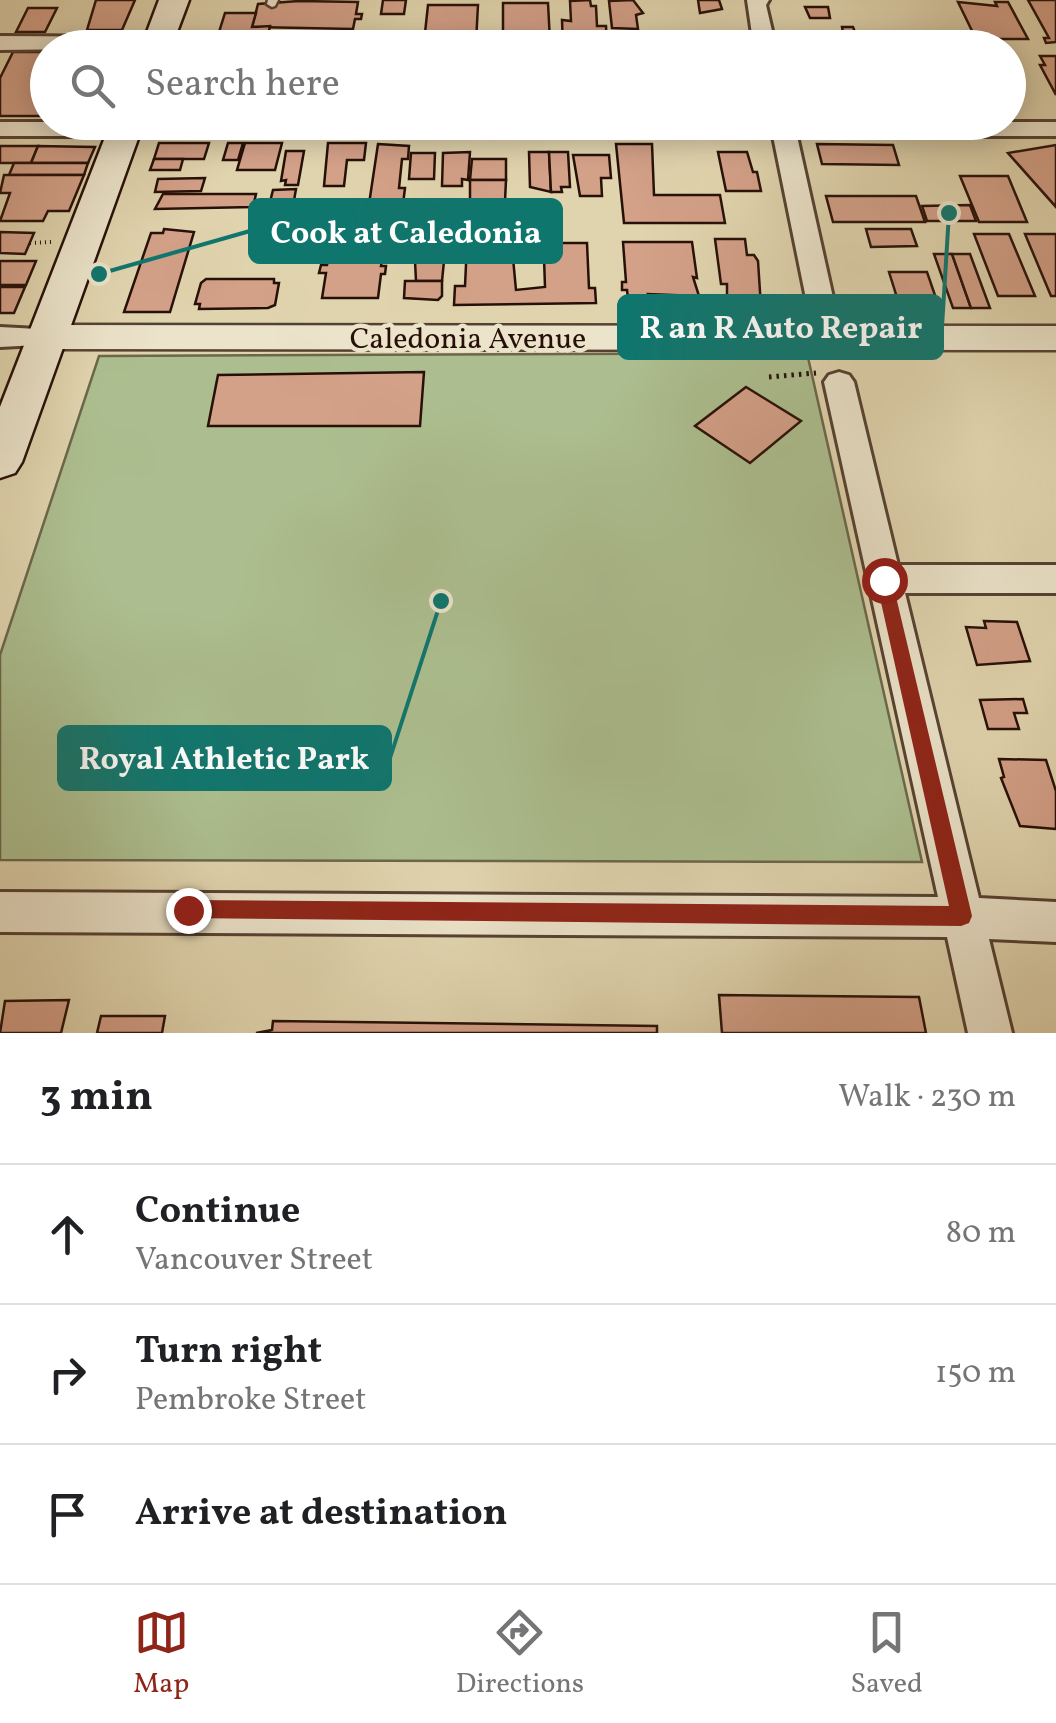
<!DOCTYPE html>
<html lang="en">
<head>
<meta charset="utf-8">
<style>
  :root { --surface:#fff; --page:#f2f2f2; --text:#202124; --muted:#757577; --line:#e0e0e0; --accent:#8f2418 }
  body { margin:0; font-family:Vollkorn,serif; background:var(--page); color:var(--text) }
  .stop { position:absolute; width:30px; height:30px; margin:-22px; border:8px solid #8f2418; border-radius:50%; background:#fff }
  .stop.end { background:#8f2418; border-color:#fff; box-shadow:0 2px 10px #0008 }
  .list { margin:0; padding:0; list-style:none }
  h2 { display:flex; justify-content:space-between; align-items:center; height:130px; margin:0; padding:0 40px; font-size:42px }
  h2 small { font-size:32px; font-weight:400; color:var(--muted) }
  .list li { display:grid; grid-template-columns:65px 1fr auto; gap:30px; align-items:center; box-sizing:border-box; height:140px; padding:0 40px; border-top:2px solid var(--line) }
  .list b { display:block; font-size:38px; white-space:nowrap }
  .list p { margin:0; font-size:32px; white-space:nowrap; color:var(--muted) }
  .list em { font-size:32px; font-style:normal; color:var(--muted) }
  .icon { flex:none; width:55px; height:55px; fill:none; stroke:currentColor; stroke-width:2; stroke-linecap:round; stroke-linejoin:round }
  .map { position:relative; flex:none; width:1056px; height:1033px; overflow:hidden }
  .search { position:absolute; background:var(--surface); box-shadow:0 5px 25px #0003; left:30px; right:30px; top:30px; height:110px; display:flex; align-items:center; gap:25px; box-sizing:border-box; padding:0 35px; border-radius:55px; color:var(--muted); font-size:38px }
  .sheet { height:550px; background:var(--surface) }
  nav { display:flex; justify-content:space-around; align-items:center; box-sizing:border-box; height:140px; border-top:2px solid var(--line); background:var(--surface); font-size:28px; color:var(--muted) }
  nav a { display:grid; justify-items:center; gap:5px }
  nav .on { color:var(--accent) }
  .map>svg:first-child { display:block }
  .green { fill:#acbe8f; stroke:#6a674c; stroke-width:2.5 }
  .building { fill:#d3a088; stroke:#271008; stroke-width:2.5 }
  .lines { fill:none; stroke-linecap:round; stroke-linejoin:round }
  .service-casing { stroke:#554132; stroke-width:5 }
  .minor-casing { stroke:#554132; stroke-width:6 }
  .tertiary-casing { stroke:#554132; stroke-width:5 }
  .secondary-casing { stroke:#271008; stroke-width:5 }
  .path-far1 { stroke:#271008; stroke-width:4; stroke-dasharray:1 4; stroke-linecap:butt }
  .path { stroke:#271008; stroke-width:5; stroke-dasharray:2.5 5; stroke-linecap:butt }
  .service { fill:#ebe3ca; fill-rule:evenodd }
  .minor { fill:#ebe3ca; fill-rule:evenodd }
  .tertiary { fill:#ebe3ca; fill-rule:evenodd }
  .secondary { fill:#ebe3ca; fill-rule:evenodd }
  .route { fill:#8f2418 }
  .labels { text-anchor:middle; stroke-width:9; stroke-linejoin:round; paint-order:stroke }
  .street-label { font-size:30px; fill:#271008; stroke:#ebe3ca }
  .leader { fill:none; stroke:#0f766e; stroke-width:4 }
  .callout-dot { fill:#0f766e; stroke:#ebe3ca; stroke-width:4 }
  .callout { fill:#0f766e; stroke:#0f766e; stroke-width:4 }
  .callout-label { font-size:32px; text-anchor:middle; font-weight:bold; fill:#fff }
</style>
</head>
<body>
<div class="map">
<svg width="1056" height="1033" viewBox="0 0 1056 1033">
  <rect width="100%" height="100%" fill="#e0d4ae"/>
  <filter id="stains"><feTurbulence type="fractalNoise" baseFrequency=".002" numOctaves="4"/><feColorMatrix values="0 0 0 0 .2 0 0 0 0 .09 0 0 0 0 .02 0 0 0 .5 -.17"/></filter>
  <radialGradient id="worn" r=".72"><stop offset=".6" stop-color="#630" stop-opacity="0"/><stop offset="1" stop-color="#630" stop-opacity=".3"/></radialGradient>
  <polygon class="green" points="807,353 922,862 0,860 0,655 99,356"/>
  <g class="building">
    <polygon points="96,0 135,0 122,30 87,30"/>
    <polygon points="383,0 406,0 404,14 381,14"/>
    <polygon points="590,0 591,6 596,6 597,26 606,26 607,48 563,48 562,20 571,21 570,1"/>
    <polygon points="633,0 643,13 636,15 638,29 612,28 609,1"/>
    <polygon points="698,0 719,0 722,9 700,13"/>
    <polygon points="1028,0 1056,0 1056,42 1046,43 1044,38 1049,38"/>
    <polygon points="299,1 358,2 356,14 362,14 361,19 355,19 353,29 252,27 258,4"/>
    <polygon points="958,2 997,6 995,2 1008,2 1028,39 976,39"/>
    <polygon points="503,3 548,3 550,41 503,41"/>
    <polygon points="428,5 478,5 476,42 424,42"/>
    <polygon points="805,7 828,7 830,18 810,18"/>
    <polygon points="28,8 57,8 45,32 16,32"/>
    <polygon points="225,13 256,13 252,27 270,26 267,39 272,39 270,48 214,48"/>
    <polygon points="842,27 853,27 855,32 934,32 936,37 957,37 962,48 846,48"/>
    <polygon points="681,33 726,35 728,46 688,47 682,44"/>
    <polygon points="13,52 48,52 48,116 0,116 0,78"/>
    <polygon points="1040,56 1056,56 1056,95 1040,65 1045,65"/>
    <polygon points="159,143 209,143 204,159 154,159"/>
    <polygon points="228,143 243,143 238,160 223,160"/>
    <polygon points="245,143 282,143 275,170 237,170"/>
    <polygon points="328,143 366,143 364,160 347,160 344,186 324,186"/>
    <polygon points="378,144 409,146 408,159 402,159 399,188 405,188 403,204 369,204"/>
    <polygon points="616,144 652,144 654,195 720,195 725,223 624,223"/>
    <polygon points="817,144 893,145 899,165 822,164"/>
    <polygon points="1056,145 1056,207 1008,153"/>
    <polygon points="0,146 38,146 31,163 0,163"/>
    <polygon points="38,146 95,147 88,163 31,163"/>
    <polygon points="286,151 304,151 298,185 285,185 286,180 281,181"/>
    <polygon points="470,152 468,180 462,179 462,186 442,186 443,153"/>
    <polygon points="529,152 549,152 551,192 530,187"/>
    <polygon points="549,152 568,152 570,187 561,187 562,192 551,192"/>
    <polygon points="718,152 747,152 753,172 757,172 761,191 726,191"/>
    <polygon points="411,153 435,153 434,179 409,179"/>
    <polygon points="573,155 609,155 611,178 601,178 602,196 580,196"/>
    <polygon points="154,159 183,159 180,170 150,170"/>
    <polygon points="472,159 506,159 506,180 470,180"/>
    <polygon points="14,163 88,163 84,175 9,175"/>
    <polygon points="4,175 84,175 69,211 48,211 43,221 0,221 10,193 0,193"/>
    <polygon points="960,176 1008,176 1027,222 979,222"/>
    <polygon points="205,178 201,191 155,192 158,179"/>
    <polygon points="470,180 506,180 505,201 470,202"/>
    <polygon points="296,189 293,206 269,206 273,190"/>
    <polygon points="163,194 256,194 253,207 155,209"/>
    <polygon points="826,196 916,196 925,222 833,222"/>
    <polygon points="970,205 976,221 927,221 922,206"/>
    <polygon points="164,229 194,232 170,312 124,312 151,233 163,233"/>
    <polygon points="866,229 911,229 917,246 871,247"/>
    <polygon points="0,232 34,233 25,254 0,253"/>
    <polygon points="974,234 1009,234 1035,296 998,296"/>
    <polygon points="1025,234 1056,234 1056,296 1051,296"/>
    <polygon points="715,239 745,239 747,255 754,255 758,261 761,307 727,306 727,284 721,284"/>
    <polygon points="332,241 385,242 381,266 386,266 385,274 381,274 378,298 322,298 326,273 319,273 321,265 327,265"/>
    <polygon points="519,242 519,258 513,258 516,290 545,287 544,258 539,258 539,243 587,243 589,288 595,288 596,303 454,305 455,286 465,286 467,243"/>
    <polygon points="623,242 692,242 697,278 693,277 699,296 648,294 649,298 628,298 627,290 622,290 622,282 626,282"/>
    <polygon points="934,254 952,254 971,308 953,308"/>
    <polygon points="952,254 970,254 990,308 971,308"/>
    <polygon points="0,261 36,261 26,285 0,285"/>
    <polygon points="415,261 444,261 442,281 416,281"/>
    <polygon points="889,272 927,272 939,307 900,307"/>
    <polygon points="206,279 274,279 274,283 279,283 275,305 268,308 199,309 200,304 195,304 201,283"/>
    <polygon points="405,281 442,281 442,296 438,300 404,298"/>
    <polygon points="0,287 25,287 14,313 0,313"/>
    <polygon points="424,372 420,426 208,426 218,375"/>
    <polygon points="746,387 801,421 750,463 695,426"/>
    <polygon points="984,621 1017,622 1030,661 977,665 966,627 986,628"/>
    <polygon points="1023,699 1027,713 1014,713 1019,729 988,729 980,700"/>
    <polygon points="999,759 1046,760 1056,791 1056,829 1020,826 1001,778 1004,777"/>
    <polygon points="719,995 919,997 926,1033 722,1033"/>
    <polygon points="69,1000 61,1033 0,1033 5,1001"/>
    <polygon points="101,1016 165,1016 162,1033 97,1033"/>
    <polygon points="273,1021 657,1026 657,1033 256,1033 272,1030"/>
  </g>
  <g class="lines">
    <defs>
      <polygon id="service" points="268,0 278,0 275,6 272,7 267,4"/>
      <g id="minor">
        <polygon points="747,0 769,0 766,5 776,48 754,48"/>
        <polygon points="0,36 158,37 169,44 167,48 0,50"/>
        <polygon points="0,122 1056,122 1056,136 797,136 842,338 838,345 818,345 814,338 773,136 0,136"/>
        <polygon points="0,327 57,330 61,337 57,344 0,347"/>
        <polygon points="839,372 849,375 854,382 898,565 1056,565 1056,593 905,593 979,898 1056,902 1056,942 989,939 1012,1033 968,1033 947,937 0,932 0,892 938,897 824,382 829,375"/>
      </g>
      <polygon id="tertiary" points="47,325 1056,326 1056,350 47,349 35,345 29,337 35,329"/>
      <g id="secondary">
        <polygon points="159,0 189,0 171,48 141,48"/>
        <polygon points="111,122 144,122 22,462 15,473 0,478 0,407"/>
      </g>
    </defs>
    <use href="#service" class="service-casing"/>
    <use href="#minor" class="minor-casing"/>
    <use href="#tertiary" class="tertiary-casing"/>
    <use href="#secondary" class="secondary-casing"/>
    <polyline class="path-far1" points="30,243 52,242"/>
    <polyline class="path" points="769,377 816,373"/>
    <use href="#service" class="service"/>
    <use href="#minor" class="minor"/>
    <use href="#tertiary" class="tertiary"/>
    <use href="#secondary" class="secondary"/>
  </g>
  <polygon class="route" points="884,573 892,580 972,916 969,923 961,926 181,918 178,910 188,900 949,906 876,580"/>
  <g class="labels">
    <g class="street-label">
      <text x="468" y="348">Caledonia Avenue</text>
    </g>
  </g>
  <path class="leader" d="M99 274L250 231M949 213L942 327M441 601L390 758"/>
  <g class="callout-dot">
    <circle cx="99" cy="274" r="10"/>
    <circle cx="949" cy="213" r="10"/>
    <circle cx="441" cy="601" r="10"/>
  </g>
  <g class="callout">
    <rect x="250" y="200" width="311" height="62" rx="10"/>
    <rect x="619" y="296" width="323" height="62" rx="10"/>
    <rect x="59" y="727" width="331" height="62" rx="10"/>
  </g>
  <g class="callout-label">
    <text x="406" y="243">Cook at Caledonia</text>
    <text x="781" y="338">R an R Auto Repair</text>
    <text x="224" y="769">Royal Athletic Park</text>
  </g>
  <rect width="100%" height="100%" filter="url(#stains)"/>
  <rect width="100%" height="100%" fill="url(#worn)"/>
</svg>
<div class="stop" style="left:884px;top:580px"></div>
<div class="stop end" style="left:188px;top:910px"></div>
<div class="search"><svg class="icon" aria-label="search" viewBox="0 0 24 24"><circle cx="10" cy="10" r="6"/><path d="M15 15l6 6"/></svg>Search here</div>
</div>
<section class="sheet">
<h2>3 min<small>Walk · 230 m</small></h2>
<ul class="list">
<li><svg class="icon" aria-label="ahead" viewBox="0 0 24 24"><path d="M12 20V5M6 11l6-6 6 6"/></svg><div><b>Continue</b><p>Vancouver Street</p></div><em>80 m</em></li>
<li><svg class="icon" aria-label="right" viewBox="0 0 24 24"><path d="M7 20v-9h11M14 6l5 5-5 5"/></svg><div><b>Turn right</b><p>Pembroke Street</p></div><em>150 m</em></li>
<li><svg class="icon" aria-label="arrive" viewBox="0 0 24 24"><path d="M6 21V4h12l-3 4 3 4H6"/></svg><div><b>Arrive at destination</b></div></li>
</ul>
</section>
<nav>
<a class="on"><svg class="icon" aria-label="map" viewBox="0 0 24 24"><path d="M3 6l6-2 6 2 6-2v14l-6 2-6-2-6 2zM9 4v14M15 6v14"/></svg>Map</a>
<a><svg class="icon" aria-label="directions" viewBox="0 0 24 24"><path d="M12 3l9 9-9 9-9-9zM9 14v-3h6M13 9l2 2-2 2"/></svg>Directions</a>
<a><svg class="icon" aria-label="saved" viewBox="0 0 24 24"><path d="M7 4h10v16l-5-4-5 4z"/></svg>Saved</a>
</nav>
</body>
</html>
